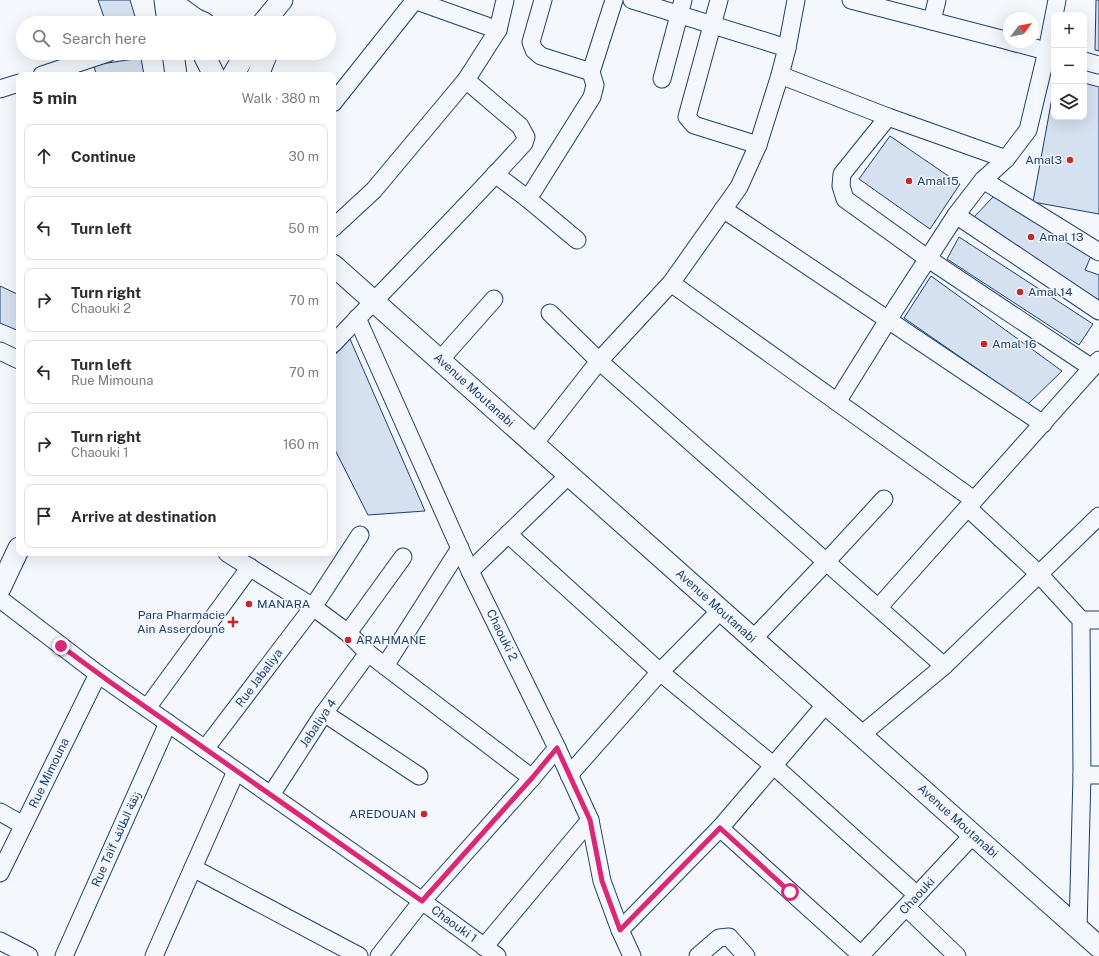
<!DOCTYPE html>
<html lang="en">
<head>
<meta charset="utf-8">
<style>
  :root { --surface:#fff; --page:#f7f7f7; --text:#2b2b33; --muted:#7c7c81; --line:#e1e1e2 }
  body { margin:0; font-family:"Public Sans",Vazirmatn,sans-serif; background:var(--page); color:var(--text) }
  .controls { position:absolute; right:12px; top:12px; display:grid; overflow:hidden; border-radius:8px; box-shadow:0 4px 16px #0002 }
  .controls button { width:36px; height:36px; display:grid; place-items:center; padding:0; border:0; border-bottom:1px solid var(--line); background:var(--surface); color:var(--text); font:20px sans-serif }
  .compass { position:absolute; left:1003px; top:12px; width:36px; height:36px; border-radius:50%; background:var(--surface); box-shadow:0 4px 16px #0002; rotate:58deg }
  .stop { position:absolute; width:12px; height:12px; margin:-9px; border:3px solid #db2777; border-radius:50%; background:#fff }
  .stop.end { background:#db2777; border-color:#fff; box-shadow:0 1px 4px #0008 }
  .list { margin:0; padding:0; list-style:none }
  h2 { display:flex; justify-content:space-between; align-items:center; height:52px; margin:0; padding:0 16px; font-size:17px }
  h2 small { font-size:13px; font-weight:400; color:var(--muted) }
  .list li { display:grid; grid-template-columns:26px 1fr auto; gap:12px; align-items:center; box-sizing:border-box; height:64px; margin:0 8px 8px; padding:0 8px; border:1px solid var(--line); border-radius:8px }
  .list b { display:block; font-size:15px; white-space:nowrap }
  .list p { margin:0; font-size:13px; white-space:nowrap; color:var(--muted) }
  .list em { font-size:13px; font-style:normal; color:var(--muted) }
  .icon { flex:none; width:22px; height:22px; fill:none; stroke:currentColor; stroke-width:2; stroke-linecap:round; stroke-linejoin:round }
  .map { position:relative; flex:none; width:1099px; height:956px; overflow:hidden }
  .search { position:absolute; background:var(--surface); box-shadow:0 4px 16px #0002; left:16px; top:16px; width:320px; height:44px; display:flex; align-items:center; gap:10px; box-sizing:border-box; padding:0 14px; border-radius:22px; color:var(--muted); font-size:15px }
  .panel { position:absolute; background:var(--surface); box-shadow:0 4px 16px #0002; left:16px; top:72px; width:320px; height:484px; border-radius:8px }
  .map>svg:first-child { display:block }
  .building { fill:#d5e0f0; stroke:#1d3f73 }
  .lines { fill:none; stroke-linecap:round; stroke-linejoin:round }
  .minor-casing { stroke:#1d3f73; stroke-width:19 }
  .tertiary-casing { stroke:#1d3f73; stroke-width:23 }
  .minor { stroke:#f4f7fb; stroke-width:17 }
  .tertiary { stroke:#f4f7fb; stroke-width:21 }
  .route { stroke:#db2777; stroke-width:5 }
  .poi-dot { fill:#c62828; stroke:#f4f7fb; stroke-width:1.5 }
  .labels { text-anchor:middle; stroke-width:3; stroke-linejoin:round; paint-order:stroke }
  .poi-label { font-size:12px; fill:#1d3f73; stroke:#f4f7fb; text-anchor:start }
  .street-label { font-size:12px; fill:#1d3f73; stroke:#f4f7fb }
</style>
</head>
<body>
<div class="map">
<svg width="1099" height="956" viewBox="0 0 1099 956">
  <rect width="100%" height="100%" fill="#f4f7fb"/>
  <g class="building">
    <polygon points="98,0 130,0 137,23 106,23"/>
    <polygon points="1096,0 1099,0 1099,51 1095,50"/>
    <polygon points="141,58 144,75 96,75 94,65"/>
    <polygon points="1084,83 1099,87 1099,214 1033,202 1054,87 1054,117 1084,117"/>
    <polygon points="890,136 960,184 930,229 859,179"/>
    <polygon points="994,196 1091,256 1085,270 1099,275 1099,302 973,218"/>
    <polygon points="959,237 1093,324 1079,345 947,259"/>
    <polygon points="931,276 1062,371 1028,404 904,318"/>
    <polygon points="0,286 17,294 19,290 19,331 0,323"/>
    <polygon points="350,339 425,511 368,515 333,446 333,357"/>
  </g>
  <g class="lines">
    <defs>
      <g id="minor">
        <polyline points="414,0 498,30"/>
        <polyline points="632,0 787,48"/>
        <polyline points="719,0 687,117 694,125 758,145"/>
        <polyline points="851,0 1009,41"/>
        <polyline points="932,21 937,0"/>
        <polyline points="1012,42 1054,53"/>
        <polyline points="1084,61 1099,65"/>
        <polyline points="591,72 614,0"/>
        <polyline points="42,75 108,53"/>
        <polyline points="780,75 888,117 1006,159"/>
        <polyline points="662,79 683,0"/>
        <polyline points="0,89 19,83"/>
        <polyline points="333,103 415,0"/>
        <polyline points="888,117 842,174 841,186 845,199 927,258 1092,368"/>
        <polyline points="495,174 528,199 577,240"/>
        <polyline points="983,180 1099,252"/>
        <polyline points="528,199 592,97 595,85 591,72 541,56 534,50 531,42 543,0"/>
        <polyline points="723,209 1043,424"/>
        <polyline points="956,215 1099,311"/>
        <polyline points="333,228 374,190 466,80 498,30 505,0"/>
        <polyline points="671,283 974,500"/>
        <polyline points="550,313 599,361 944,666"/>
        <polyline points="357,318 470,571 557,748 590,820 602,881 620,930 632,956"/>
        <path d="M333,344C396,277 462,212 524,143L526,137L520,126L466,80"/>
        <polyline points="0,351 19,360"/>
        <polyline points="440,360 494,299"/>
        <polyline points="837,402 888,320 956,215 983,180 1006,159 1028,130 1047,51 1057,0"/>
        <polyline points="534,444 599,361 671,283 739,187 758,145 780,75 787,48 796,0"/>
        <polyline points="968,508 1039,574 1081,620 1082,775 1078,929"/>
        <polyline points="508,534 660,672 774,766 917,895"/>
        <polyline points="227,553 313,607 348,633 368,653 385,666 532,778"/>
        <polyline points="470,571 569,475"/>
        <polyline points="0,599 98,674 422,901 497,956"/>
        <polyline points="879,607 1099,360"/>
        <polyline points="1081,620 1099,620"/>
        <polyline points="348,633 403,557"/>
        <polyline points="753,639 827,561 884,499"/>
        <polyline points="385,666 460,548"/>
        <polyline points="147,708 250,567"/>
        <polyline points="324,713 419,776"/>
        <polyline points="861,735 944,666 1099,516"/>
        <polyline points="205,749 313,607 360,535"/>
        <polyline points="569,775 660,672 721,610"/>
        <polyline points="1082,775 1099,775"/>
        <polyline points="271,795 324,713 368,653"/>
        <polyline points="0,812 23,825"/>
        <polyline points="720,828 861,955"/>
        <polyline points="193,868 359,956"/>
        <polyline points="0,873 98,674"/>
        <polyline points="906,907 957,956"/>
        <polyline points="620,930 720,828 826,704"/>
        <polyline points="0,941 29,956"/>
        <polyline points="484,947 590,820"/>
        <polyline points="64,956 168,723"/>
        <polyline points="154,956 236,771"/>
        <polyline points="379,956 422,901 532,778 557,748"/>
        <polyline points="698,956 719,938 729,937 746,956"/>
        <polyline points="860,956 973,835"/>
      </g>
      <g id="tertiary">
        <polyline points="165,0 168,23"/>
        <polyline points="180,8 195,19 204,23"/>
        <polyline points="263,23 282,0"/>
        <polyline points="173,53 176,75"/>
        <polyline points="203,53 214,75"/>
        <polyline points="233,75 246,53"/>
        <polyline points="258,75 267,53"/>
        <polyline points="333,265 1099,947"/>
        <polyline points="0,588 19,548"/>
      </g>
    </defs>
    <use href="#minor" class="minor-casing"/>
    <use href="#tertiary" class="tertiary-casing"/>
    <use href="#minor" class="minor"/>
    <use href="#tertiary" class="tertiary"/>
  </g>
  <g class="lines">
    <polyline class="route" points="61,646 110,682 422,901 532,778 557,748 590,820 602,881 620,930 720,828 790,892"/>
  </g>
  <g class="poi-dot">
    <circle cx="1070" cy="160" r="4"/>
    <circle cx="909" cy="181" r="4"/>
    <circle cx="1031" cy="237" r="4"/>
    <circle cx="1020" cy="292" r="4"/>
    <circle cx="984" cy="344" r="4"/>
    <circle cx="249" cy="604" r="4"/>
    <path d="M231 616h4v4h4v4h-4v4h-4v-4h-4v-4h4z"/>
    <circle cx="348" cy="640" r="4"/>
    <circle cx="424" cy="814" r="4"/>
  </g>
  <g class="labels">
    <g class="poi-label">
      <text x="1062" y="164" text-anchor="end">Amal3</text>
      <text x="917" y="185">Amal15</text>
      <text x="1039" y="241">Amal 13</text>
      <text x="1028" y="296">Amal 14</text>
      <text x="992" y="348">Amal 16</text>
      <text x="257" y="608">MANARA</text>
      <text x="225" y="619" text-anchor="end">Para Pharmacie<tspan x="225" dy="14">Ain Asserdoune</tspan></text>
      <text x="356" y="644">ARAHMANE</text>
      <text x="416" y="818" text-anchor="end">AREDOUAN</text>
    </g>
    <g class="street-label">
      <text transform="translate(474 390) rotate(42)" y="4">Avenue Moutanabi</text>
      <text transform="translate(716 606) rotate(42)" y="4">Avenue Moutanabi</text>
      <text transform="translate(502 635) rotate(64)" y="4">Chaouki 2</text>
      <text transform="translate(259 678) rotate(-53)" y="4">Rue Jabaliya</text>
      <text transform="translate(318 723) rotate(-56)" y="4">Jabaliya 4</text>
      <text transform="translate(49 773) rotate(-64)" y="4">Rue Mimouna</text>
      <text transform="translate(958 821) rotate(42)" y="4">Avenue Moutanabi</text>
      <text transform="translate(116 839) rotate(-66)" y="4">Rue Taïf زنقة الطائف</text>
      <text transform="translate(917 896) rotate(-47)" y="4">Chaouki</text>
      <text transform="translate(454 924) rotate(36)" y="4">Chaouki 1</text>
    </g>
  </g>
</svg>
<div class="controls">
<button>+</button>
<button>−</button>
<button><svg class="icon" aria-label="layers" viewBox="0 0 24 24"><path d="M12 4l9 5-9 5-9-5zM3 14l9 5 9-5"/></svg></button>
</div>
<svg class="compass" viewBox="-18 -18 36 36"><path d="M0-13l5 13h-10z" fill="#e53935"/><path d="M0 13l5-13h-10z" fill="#7c7c81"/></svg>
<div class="stop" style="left:790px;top:892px"></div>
<div class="stop end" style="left:61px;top:646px"></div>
<div class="search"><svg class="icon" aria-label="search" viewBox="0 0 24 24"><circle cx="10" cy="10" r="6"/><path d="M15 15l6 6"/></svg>Search here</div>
<section class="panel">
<h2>5 min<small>Walk · 380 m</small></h2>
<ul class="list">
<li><svg class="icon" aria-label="ahead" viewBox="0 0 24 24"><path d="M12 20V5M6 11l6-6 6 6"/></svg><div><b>Continue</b></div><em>30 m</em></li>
<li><svg class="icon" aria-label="left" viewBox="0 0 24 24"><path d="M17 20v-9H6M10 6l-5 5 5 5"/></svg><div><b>Turn left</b></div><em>50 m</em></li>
<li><svg class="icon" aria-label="right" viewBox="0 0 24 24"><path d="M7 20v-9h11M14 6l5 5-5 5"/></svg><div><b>Turn right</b><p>Chaouki 2</p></div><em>70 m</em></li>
<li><svg class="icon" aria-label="left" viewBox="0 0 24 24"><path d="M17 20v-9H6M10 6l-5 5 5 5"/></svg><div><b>Turn left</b><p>Rue Mimouna</p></div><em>70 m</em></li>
<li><svg class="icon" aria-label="right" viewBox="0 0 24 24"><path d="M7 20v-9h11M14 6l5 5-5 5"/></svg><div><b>Turn right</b><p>Chaouki 1</p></div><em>160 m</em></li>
<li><svg class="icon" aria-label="arrive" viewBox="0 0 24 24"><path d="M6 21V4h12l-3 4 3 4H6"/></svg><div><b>Arrive at destination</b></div></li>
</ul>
</section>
</div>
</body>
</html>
